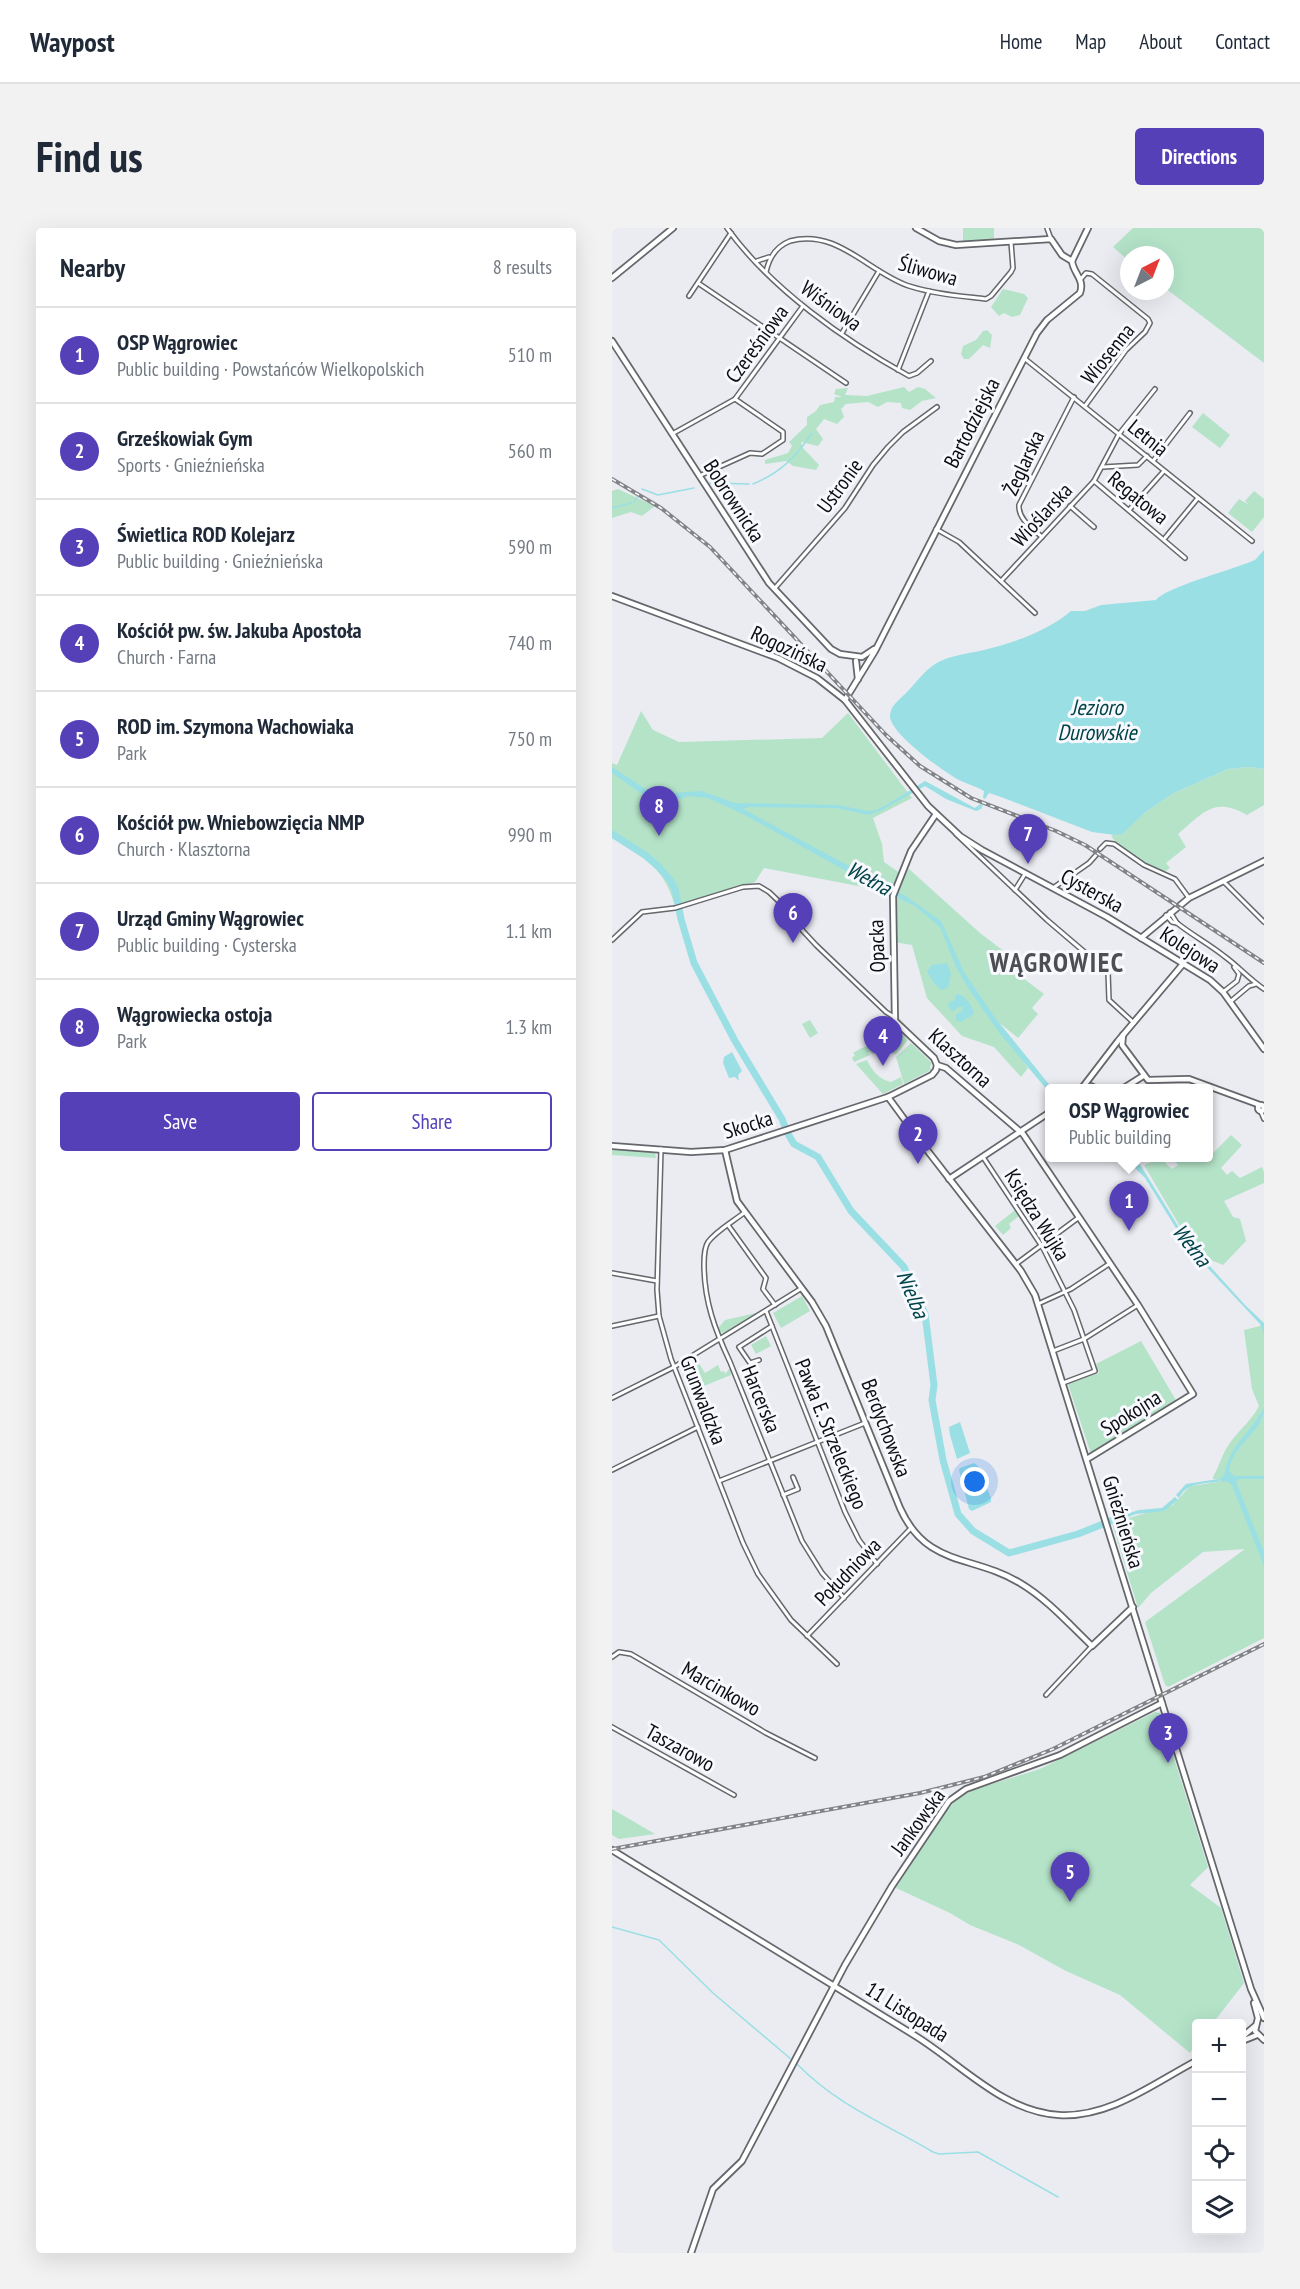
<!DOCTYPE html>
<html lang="en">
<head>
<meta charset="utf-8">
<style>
  :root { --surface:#fff; --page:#f2f2f3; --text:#1f2937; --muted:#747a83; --line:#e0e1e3; --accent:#5640b8 }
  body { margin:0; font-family:"PT Sans Narrow",sans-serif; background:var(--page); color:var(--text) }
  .controls { position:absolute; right:18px; bottom:18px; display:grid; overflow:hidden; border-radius:6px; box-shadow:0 6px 24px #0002 }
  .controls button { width:54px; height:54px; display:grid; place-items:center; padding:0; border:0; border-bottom:2px solid var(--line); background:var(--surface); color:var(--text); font:30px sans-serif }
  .compass { position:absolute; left:508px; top:18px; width:54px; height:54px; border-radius:50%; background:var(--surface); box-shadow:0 6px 24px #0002; rotate:42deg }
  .you { position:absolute; left:363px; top:1254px; width:21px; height:21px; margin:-15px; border:4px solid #fff; border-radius:50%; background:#1a73e8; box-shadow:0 0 0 9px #1a73e833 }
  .badge { display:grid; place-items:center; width:39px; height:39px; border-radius:50%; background:var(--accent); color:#fff; font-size:20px; font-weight:700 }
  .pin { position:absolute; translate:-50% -50px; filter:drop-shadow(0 2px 3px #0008) }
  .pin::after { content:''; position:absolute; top:32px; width:21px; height:18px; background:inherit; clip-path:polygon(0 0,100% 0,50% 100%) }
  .popup { position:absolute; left:433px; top:856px; width:168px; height:78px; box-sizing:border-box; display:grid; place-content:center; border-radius:6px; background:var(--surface); filter:drop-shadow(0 2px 4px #0005); font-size:20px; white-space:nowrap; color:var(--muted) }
  .popup b { font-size:22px; color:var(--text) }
  .popup::after { content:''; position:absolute; left:50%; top:100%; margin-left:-12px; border:12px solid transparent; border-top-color:var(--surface) }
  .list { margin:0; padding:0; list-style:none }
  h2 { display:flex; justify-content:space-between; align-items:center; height:78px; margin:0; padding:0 24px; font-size:26px }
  h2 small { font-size:20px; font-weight:400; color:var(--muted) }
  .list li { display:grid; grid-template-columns:39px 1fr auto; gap:18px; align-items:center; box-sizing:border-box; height:96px; padding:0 24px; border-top:2px solid var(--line) }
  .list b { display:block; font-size:22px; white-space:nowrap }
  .list p { margin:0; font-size:20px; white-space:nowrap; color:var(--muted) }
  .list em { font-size:20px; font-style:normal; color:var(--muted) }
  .actions { display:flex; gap:12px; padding:18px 24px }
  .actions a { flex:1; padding:14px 0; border:2px solid var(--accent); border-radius:6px; text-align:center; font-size:21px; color:var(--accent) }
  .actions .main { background:var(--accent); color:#fff }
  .icon { flex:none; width:33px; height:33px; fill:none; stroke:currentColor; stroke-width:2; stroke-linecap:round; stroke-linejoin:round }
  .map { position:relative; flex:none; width:652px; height:2025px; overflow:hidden; border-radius:6px }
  header { display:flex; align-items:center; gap:36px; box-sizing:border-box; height:84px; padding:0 30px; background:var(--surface); border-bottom:2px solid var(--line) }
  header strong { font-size:28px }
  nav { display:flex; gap:33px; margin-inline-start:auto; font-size:21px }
  .intro { display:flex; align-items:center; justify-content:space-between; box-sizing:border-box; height:144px; padding:0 36px }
  h1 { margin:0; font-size:42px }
  .button { padding:15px 27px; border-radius:6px; background:var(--accent); color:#fff; font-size:21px; font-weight:700 }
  main { display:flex; gap:36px; padding:0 36px }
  aside { flex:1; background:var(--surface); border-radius:6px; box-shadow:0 6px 24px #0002 }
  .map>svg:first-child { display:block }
  .green { fill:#b4e3c8 }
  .water { fill:#9adfe4 }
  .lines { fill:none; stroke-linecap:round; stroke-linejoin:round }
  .stream { stroke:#9adfe4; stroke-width:1.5 }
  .river { stroke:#9adfe4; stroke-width:7 }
  .street-casing { stroke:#65676c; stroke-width:6 }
  .secondary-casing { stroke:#65676c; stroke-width:8 }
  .street { stroke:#fff; stroke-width:3 }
  .secondary { stroke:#fff; stroke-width:4.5 }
  .rail-casing { stroke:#828387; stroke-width:4 }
  .rail { stroke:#f8f9fe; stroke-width:1.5; stroke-dasharray:4.5; stroke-linecap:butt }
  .labels { text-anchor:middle; stroke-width:6; stroke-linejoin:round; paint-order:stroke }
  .street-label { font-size:21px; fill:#0c0d0f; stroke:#f8f9fe }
  .water-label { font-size:22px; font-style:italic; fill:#004347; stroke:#f8f9fe }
  .district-label { font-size:27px; font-weight:bold; letter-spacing:1.5px; fill:#4d4e53; stroke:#f8f9fe }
</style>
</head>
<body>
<header>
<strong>Waypost</strong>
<nav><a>Home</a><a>Map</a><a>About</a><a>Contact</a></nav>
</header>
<div class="intro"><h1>Find us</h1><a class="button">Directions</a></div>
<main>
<aside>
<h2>Nearby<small>8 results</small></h2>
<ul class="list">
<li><span class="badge">1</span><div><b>OSP Wągrowiec</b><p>Public building · Powstańców Wielkopolskich</p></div><em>510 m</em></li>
<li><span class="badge">2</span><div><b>Grześkowiak Gym</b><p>Sports · Gnieźnieńska</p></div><em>560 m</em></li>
<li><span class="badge">3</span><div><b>Świetlica ROD Kolejarz</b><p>Public building · Gnieźnieńska</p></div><em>590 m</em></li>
<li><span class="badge">4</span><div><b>Kościół pw. św. Jakuba Apostoła</b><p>Church · Farna</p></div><em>740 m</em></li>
<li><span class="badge">5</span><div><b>ROD im. Szymona Wachowiaka</b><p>Park</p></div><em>750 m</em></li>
<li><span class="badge">6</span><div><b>Kościół pw. Wniebowzięcia NMP</b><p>Church · Klasztorna</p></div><em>990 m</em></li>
<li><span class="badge">7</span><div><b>Urząd Gminy Wągrowiec</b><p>Public building · Cysterska</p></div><em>1.1 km</em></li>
<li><span class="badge">8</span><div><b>Wągrowiecka ostoja</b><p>Park</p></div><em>1.3 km</em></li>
</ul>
<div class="actions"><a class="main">Save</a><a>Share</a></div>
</aside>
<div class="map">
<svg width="652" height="2025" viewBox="0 0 652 2025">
  <rect width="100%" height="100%" fill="#eaecf2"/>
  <g class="green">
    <polygon points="351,0 382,0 382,13 351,15"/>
    <polygon points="521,0 652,0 652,135 553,60 553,27 517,27 517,33 501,19"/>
    <polygon points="391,61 412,66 416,70 408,87 400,89 392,85 387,88 379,79"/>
    <polygon points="375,102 380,107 378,120 371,117 357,131 352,131 349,126 351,118 364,112 371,103"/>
    <polygon points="292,159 297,164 306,159 313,161 324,170 310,173 298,182 290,180 289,175 275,174 266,179 256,174 234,176 229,181 232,189 225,196 212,191 204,201 211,211 206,218 189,214 191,220 207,237 204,242 181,238 174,233 153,236 153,232 176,225 180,218 177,214 195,197 195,189 204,183 208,177 222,174 223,169 230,169 222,166 224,161 236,160 233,167 255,168"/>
    <polygon points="591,185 618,207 608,220 580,199"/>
    <polygon points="6,261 43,278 30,288 19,284 0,290 0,263"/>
    <polygon points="642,263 652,271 652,289 640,304 616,285 627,271 637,277 633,273"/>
    <path d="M29,483L41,502L67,514L210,510L236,485L300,570L261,590L270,616L272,634L292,648L297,641L368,705L393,724L390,727L405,741L403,744L432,766L420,780L426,786L406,810L379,788L416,840L409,849L382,819L350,808L315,770L300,717L282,714L281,672L283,665L152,640L143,654L63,678C52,638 32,631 0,609V535L5,537Z"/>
    <path d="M637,539L652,541V577L635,587C602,568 591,585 566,606L574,619L554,635L558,640L552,644C534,636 510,624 499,608L514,602L535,583L562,565L616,541Z"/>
    <polygon points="198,792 206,805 198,810 190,796"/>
    <path d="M285,801L296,812L284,826L269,824L261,826L257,824L256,825L258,827L242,834L240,830L243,827L241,825C252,818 278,809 285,801Z"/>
    <polygon points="299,815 320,835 318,838 319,842 292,856 284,829"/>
    <path d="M255,832C259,841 267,852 279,854L289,849L291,856L271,866L244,836Z"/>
    <polygon points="619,907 630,917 609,940 615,947 620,943 628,950 650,939 652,944 652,955 612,973 621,989 628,991 634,1013 611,1037 596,1031 576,1012 532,937 548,930 560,941 566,937 563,933 566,930 596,930"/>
    <polygon points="0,921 43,925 44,930 0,927"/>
    <polygon points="403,982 407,988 397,996 399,1000 391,1007 383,998"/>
    <polygon points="190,1068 198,1083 169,1100 161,1085"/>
    <polygon points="160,1075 113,1105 107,1104 107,1099 113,1092 144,1085"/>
    <path d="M652,1097V1410L556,1459L553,1457L533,1394L633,1321L591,1324L539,1365L526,1380L500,1295L561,1277L578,1258L607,1254L606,1251H601V1249C606,1241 608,1232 613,1223C622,1205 638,1196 647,1178L640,1161L632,1102Z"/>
    <polygon points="154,1108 159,1118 144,1126 139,1117"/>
    <polygon points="529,1113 565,1174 479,1226 456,1156 487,1145 484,1136"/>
    <polygon points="83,1129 93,1145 106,1137 109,1144 112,1143 113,1146 118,1140 119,1147 77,1164 69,1140"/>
    <polygon points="543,1484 548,1485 596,1639 578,1657 609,1680 632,1755 601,1795 584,1796 584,1817 578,1825 508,1767 454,1743 407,1717 358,1697 338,1685 284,1660 332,1585 347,1569 364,1561 428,1541"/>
    <polygon points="0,1581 43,1606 7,1611 0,1607"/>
  </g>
  <g class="water">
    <path d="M652,322V541L637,539L616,541L562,565L535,583L510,606L503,607L480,604L389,569L377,565L373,571L371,570L372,563C364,558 355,556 347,552C332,544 276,504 278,487C279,477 287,472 294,465C303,456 312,443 323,436C338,427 355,426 372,422C403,414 434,404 459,383H473L489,377L544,372C554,359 623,341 643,332Z"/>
    <polygon points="0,539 38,564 47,566 89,563 123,575 225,577 256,583 262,583 276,576 313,553 363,580 368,576 371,577 369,581 364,583 334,571 313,558 270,582 257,587 225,580 137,579 131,581 295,669 329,693 352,744 381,787 440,860 438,860 437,864 388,806 358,763 344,739 328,699 303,678 263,659 131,586 96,570 76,568 65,572 51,573 41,570 30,566 0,545"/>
    <polygon points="335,735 339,745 336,760 329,762 321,754 315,743 320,737"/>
    <path d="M344,766C353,766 361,778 362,786L349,794L344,792V786L349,784L351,779H346L341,784L336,778L337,775L343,771Z"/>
    <polygon points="120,824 130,843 126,847 127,853 123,849 117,850 111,835 112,829"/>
    <polygon points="513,930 521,930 529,938 576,1014 633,1077 652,1095 652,1106 648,1096 575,1018 533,950"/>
    <path d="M652,1179C652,1205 620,1215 617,1243L622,1248H652V1251H627L624,1254L652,1324V1338L620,1257L615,1253L609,1254L608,1250L612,1248C618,1214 639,1207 652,1179Z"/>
    <polygon points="348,1194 358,1225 345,1231 338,1207 337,1199"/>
    <polygon points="362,1235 366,1238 379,1270 379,1274 360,1283 357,1281 347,1242 348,1240"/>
    <path d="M606,1251L607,1254C591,1256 575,1254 567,1270L564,1267L574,1256Z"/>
    <polygon points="563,1269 566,1272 552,1283 524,1286 500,1295 498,1291 527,1282 550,1280"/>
  </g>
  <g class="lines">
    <g class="stream">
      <polyline points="98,255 137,256"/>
      <path d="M141,256C168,245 184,229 200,205"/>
      <polyline points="30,261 46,267 82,260"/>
      <polyline points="22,274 25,269"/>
      <polyline points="0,280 19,275"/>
      <polyline points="0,1699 47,1712 101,1765 180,1832"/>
      <path d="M185,1836C226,1878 272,1895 321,1924L327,1926L366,1924L446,1969"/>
    </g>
    <polyline class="river" points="0,606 33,627 47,639 58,652 63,661 69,691 82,735 123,813 170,891 176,906 182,916 206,929 239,983 292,1039 313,1086 322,1157 320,1172 331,1232 346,1286 361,1303 397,1325 466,1306 506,1290"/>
    <defs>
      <g id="street">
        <path d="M115,0C159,61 232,112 297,148L305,145L319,133"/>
        <polyline points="435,0 439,11"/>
        <polyline points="145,33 157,29"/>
        <path d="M154,44C157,30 165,18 178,13C225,0 256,44 297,58C322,66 349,68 374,71L379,68L399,44L401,40L399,14"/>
        <polyline points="468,52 474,45 480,46 536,91 538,95 533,104 514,122 473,178"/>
        <polyline points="86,55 234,155"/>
        <polyline points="77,68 119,5"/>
        <polyline points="230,105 267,43"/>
        <polyline points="412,130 640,313"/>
        <polyline points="286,142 317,63"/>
        <polyline points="60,206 123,171 191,78"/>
        <polyline points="541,233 578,185"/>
        <polyline points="491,239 526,237 535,228"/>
        <polyline points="87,248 138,225 150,226 171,212 171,204 123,171"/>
        <polyline points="482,253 573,330"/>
        <polyline points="458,278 482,299"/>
        <polyline points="517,282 552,243"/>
        <polyline points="324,301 347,314 423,385"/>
        <path d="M430,309C420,300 406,291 407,277L462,169"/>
        <polyline points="553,310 586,270"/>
        <polyline points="389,353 482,253 507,206 543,161"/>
        <polyline points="163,360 233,280 261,237 276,219 291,204 325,179"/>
        <polyline points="344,606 435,692 496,744 497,772 522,795"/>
        <polyline points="488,621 494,615 502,616 532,637 563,651 577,670"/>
        <polyline points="612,654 652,694"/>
        <polyline points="441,660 477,635 485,626"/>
        <polyline points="403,662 413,646"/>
        <polyline points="558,684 565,695"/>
        <path d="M554,687L560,694L565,695C580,707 597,716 612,728C626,738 638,752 652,761"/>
        <polyline points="0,712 30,684 63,680 131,659 147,658 157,664 180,686 191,703 204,717 274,784 282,789"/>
        <polyline points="611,764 625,753 627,746 622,739"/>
        <polyline points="618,774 637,758 644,756"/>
        <polyline points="649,884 652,891"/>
        <polyline points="49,921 45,1062 47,1088 59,1131 131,1315 146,1346 179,1392 225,1436"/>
        <polyline points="371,929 431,1020 462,1082 483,1143 451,1155"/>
        <path d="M133,984C122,993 105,1002 96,1014C92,1020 92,1029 92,1036C92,1073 103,1102 118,1134L190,1313L210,1345L232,1370"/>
        <polyline points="116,997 154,1050 151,1061 163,1077"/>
        <polyline points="404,1036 466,990"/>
        <polyline points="0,1045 45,1053"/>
        <polyline points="426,1076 459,1061 497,1036"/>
        <polyline points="154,1083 233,1284 247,1312 265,1336"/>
        <polyline points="0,1098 47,1088"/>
        <polyline points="441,1123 472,1111 526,1077"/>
        <polyline points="147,1132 138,1135 127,1119 160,1098"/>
        <polyline points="0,1170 62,1139 190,1060"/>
        <polyline points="0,1242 86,1199"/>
        <polyline points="107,1253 253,1195"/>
        <polyline points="171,1267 186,1261 181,1249"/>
        <polyline points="195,1408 299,1300"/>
        <polyline points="0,1429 7,1424 19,1426 154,1505 203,1530"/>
        <polyline points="434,1467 480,1418"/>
        <polyline points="0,1499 122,1567"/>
      </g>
      <g id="secondary">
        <polyline points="304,0 327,13 344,17 439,11 450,27 460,33"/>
        <polyline points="0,50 61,0"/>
        <polyline points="0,113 157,355 219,421 228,426 250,429 262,421"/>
        <polyline points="0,368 166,430 205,450 233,472 316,578 348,608 370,622 495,689 598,752 611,764 652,821"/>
        <polyline points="244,433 246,451"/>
        <path d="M233,472L263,423L425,105L435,92L468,65C473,51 461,45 460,33L476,0"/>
        <polyline points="324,586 299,623 281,668 283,793 322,830 325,837 334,840 411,906 526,1077 581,1166 475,1231"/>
        <polyline points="529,710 577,670 652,633"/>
        <polyline points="511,807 510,817 536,852 577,851 648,877"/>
        <polyline points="470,860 506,813 571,736"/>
        <polyline points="474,860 479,858 483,860"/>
        <polyline points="512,860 531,848"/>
        <polyline points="276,869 315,922 409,1043 423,1067 639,1761 652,1790"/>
        <circle cx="649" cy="880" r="3"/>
        <polyline points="0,918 79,924 113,922 276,869 320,847 324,842 325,837"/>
        <path d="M113,922L125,973L200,1074L214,1098L288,1280C315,1340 360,1326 408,1355C435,1371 457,1396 480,1418L521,1379"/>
        <polyline points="337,951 438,884"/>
        <path d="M0,1622C101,1684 202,1745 302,1807C348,1835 391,1884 447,1887C498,1890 542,1855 584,1833"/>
        <polyline points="642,1775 646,1790 643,1803 652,1812"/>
        <polyline points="630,1809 643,1798"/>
        <polyline points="630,1813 645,1807"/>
        <polyline points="79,2025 101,1961 130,1933 233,1737 280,1658 337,1573 354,1561 448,1527 550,1475"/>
      </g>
    </defs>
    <use href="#street" class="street-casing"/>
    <use href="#secondary" class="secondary-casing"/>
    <use href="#street" class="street"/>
    <use href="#secondary" class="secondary"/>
    <defs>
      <g id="rail">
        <polyline points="0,251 49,280 98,319 274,507 308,538 359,570 444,603 473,617 652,735"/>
        <polyline points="0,1621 308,1565 372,1549 441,1521 652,1416"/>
      </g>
    </defs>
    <use href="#rail" class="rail-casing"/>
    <use href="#rail" class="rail"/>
  </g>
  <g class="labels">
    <g class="street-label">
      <text transform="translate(316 43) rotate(16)" y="7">Śliwowa</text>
      <text transform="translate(219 78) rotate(36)" y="7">Wiśniowa</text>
      <text transform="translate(145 116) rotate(-54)" y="7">Czereśniowa</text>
      <text transform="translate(496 126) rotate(-51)" y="7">Wiosenna</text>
      <text transform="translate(360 195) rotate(-63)" y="7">Bartodziejska</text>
      <text transform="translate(536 210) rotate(39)" y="7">Letnia</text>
      <text transform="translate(412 235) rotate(-65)" y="7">Żeglarska</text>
      <text transform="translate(228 258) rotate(-54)" y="7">Ustronie</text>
      <text transform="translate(526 270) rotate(39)" y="7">Regatowa</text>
      <text transform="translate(122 273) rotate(57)" y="7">Bobrownicka</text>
      <text transform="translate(430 287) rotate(-47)" y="7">Wioślarska</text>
      <text transform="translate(177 421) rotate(25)" y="7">Rogozińska</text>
      <text transform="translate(480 663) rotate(29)" y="7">Cysterska</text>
      <text transform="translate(265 718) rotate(-92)" y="7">Opacka</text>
      <text transform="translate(578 722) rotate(33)" y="7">Kolejowa</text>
      <text transform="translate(348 830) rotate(42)" y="7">Klasztorna</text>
      <text transform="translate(136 897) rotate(-17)" y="7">Skocka</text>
      <text transform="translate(425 987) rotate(58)" y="7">Księdza Wujka</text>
      <text transform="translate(149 1171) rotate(68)" y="7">Harcerska</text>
      <text transform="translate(91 1172) rotate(69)" y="7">Grunwaldzka</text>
      <text transform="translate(519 1185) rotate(-32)" y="7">Spokojna</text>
      <text transform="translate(274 1200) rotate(69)" y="7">Berdychowska</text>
      <text transform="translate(219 1206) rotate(68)" y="7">Pawła E. Strzeleckiego</text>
      <text transform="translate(511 1294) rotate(73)" y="7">Gnieźnieńska</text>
      <text transform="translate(236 1344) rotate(-46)" y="7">Południowa</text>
      <text transform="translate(109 1461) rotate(30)" y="7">Marcinkowo</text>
      <text transform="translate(68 1520) rotate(29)" y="7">Taszarowo</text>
      <text transform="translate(306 1594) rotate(-54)" y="7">Jankowska</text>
      <text transform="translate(295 1784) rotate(32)" y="7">11 Listopada</text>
    </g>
    <g class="water-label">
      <text x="485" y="487">Jezioro<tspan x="485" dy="25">Durowskie</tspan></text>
      <text transform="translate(257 650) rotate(28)" y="8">Wełna</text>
      <text transform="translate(580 1017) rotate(52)" y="8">Wełna</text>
      <text transform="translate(301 1066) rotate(67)" y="8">Nielba</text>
    </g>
    <g class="district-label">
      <text x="445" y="744">WĄGROWIEC</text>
    </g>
  </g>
</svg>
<div class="controls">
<button>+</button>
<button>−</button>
<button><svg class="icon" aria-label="locate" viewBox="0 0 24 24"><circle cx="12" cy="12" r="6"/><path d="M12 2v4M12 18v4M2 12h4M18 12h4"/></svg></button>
<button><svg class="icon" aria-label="layers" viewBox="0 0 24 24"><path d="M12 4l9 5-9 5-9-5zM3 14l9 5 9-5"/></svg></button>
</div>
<svg class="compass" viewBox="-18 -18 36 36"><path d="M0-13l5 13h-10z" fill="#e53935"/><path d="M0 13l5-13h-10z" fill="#747a83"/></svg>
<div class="you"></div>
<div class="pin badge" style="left:517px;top:1003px">1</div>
<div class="popup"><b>OSP Wągrowiec</b>Public building</div>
<div class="pin badge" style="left:306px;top:936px">2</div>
<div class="pin badge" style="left:556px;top:1535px">3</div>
<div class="pin badge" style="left:271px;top:838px">4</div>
<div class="pin badge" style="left:458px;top:1674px">5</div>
<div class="pin badge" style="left:181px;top:715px">6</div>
<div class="pin badge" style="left:416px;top:636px">7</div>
<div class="pin badge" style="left:47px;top:608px">8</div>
</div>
</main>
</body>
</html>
